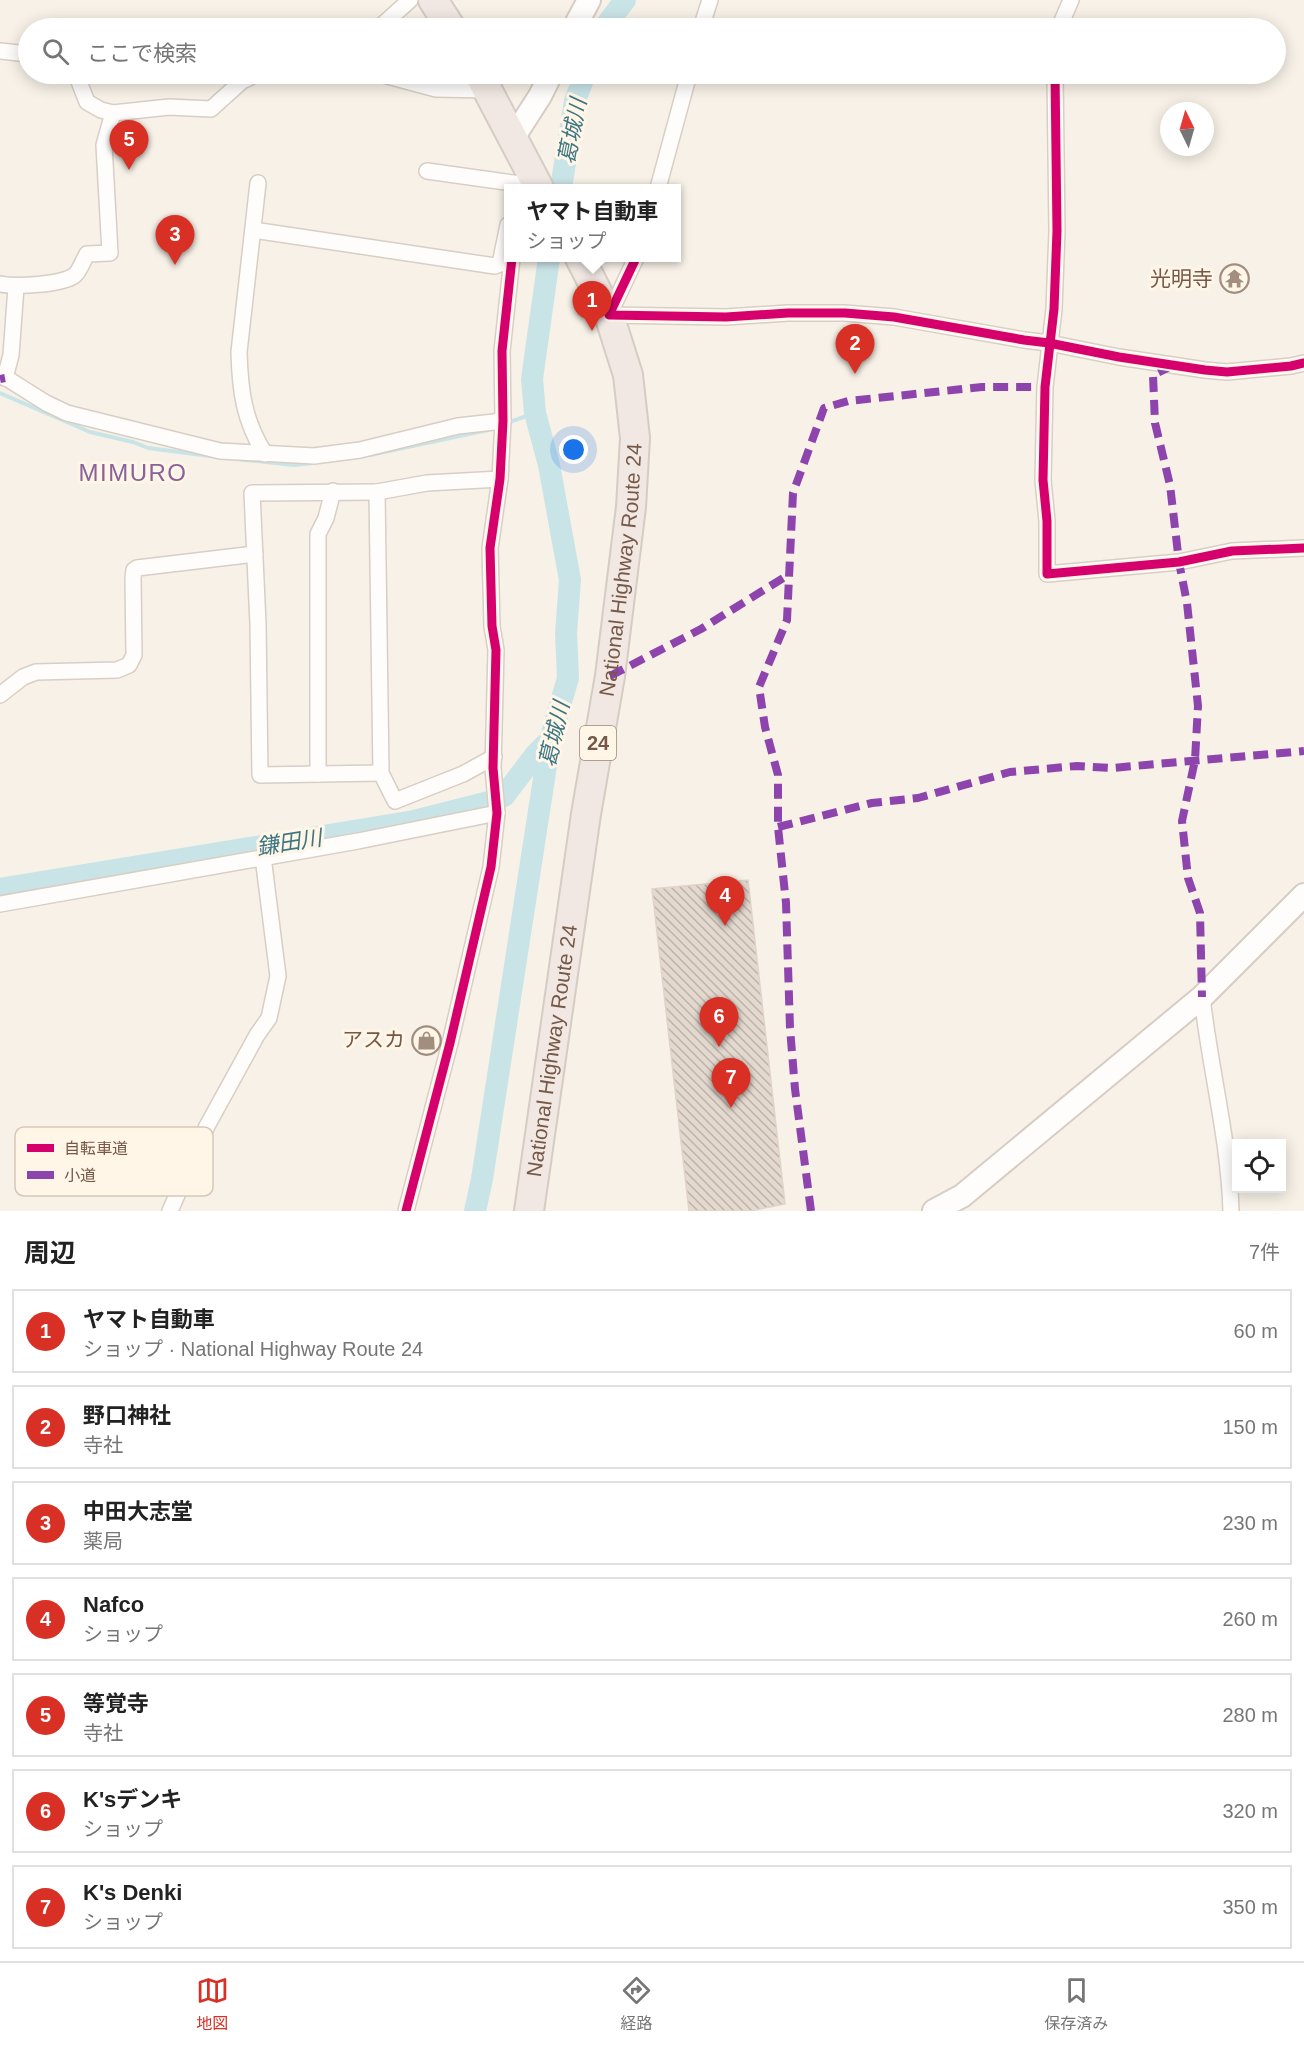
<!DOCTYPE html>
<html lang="ja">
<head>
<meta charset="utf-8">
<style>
  :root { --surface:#fff; --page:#f6f6f6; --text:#222; --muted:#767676; --line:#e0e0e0; --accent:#d93025 }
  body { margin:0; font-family:Helvetica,"Noto Sans JP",sans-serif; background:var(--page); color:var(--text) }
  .controls { position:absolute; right:18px; bottom:18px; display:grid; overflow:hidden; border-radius:0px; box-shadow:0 3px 15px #0003 }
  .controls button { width:54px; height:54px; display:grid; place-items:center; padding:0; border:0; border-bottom:2px solid var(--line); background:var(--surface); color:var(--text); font:30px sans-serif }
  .compass { position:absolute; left:1160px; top:102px; width:54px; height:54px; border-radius:50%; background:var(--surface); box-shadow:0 3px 15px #0003; rotate:355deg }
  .you { position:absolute; left:574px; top:450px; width:21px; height:21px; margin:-15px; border:4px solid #fff; border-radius:50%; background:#1a73e8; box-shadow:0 0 0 9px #1a73e833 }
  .badge { display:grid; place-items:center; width:39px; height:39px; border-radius:50%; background:var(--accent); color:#fff; font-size:20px; font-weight:700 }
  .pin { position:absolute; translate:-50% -50px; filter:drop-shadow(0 2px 3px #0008) }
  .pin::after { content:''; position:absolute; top:32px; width:21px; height:18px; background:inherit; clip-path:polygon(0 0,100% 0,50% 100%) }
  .popup { position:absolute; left:504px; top:184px; width:177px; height:78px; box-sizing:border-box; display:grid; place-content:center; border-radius:0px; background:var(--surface); filter:drop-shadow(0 2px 4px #0005); font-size:20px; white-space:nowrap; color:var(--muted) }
  .popup b { font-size:22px; color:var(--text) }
  .popup::after { content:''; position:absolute; left:50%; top:100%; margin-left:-12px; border:12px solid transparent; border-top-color:var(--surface) }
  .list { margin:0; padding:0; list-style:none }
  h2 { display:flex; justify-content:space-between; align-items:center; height:78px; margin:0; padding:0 24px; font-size:26px }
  h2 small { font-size:20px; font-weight:400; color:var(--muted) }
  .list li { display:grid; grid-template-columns:39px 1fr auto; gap:18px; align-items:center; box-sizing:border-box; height:84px; margin:0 12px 12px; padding:0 12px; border:2px solid var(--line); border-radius:0px }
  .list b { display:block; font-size:22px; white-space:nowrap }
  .list p { margin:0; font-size:20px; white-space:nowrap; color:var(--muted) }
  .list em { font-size:20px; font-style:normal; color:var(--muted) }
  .icon { flex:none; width:33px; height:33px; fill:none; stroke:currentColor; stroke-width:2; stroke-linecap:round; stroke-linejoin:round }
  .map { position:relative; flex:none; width:1304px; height:1211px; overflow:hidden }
  .search { position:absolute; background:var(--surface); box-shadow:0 3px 15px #0003; left:18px; right:18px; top:18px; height:66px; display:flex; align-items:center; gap:15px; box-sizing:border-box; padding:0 21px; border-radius:33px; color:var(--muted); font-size:22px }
  .sheet { height:750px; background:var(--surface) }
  nav { display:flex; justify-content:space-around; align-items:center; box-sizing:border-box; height:84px; border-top:2px solid var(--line); background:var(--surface); font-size:16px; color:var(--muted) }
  nav a { display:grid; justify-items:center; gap:3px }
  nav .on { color:var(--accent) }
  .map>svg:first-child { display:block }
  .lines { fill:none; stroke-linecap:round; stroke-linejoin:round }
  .stream { stroke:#c9e4e7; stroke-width:4 }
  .river { stroke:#c9e4e7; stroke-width:22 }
  .building { fill:url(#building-back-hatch); stroke:#e0d4ca; stroke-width:1.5 }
  .street-casing { stroke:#d8cec5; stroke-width:18 }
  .secondary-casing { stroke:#d8cdc4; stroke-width:26 }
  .highway-casing { stroke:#d5ccc4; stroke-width:32 }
  .street { stroke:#fefdfb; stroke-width:15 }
  .secondary { stroke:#fefdfb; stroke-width:22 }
  .highway { stroke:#f1e8e3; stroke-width:28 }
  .quiet { stroke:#8e44ad; stroke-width:8; stroke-dasharray:15 8; stroke-linecap:butt }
  .cycleway-casing { stroke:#fff6e8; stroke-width:13 }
  .cycleway { stroke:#d6006c; stroke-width:9 }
  .labels { text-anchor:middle; stroke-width:6; stroke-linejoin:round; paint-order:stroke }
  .shield { fill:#fff6e8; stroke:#9e8777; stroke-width:1.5 }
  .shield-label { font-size:20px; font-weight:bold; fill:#755847 }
  .poi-label { font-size:21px; fill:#755847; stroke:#fff6e8; text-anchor:end }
  .street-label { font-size:21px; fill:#755847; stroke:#fff6e8 }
  .water-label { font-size:22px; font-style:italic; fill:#3d7683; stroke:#fff6e8 }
  .quarter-label { font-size:24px; letter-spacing:1.5px; fill:#886299; stroke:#fff6e8 }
  .key { fill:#fff6e8; stroke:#d6c7b8; stroke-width:1.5 }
  .key-label { font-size:16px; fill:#755847 }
</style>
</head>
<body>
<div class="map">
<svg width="1304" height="1211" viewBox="0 0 1304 1211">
  <defs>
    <pattern id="building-back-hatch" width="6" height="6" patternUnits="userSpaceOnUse" patternTransform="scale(1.5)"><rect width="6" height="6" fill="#e3d9cf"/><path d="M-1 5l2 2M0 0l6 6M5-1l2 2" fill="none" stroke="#bdb3aa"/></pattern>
  </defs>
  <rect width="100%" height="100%" fill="#f7f1e7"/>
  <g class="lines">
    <g class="stream">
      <polyline points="0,393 90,432 133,442 148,448 210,456"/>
      <polyline points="507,423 535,413"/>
      <polyline points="370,455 488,430"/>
      <polyline points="236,459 294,465 312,463"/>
    </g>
    <g class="river">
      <polyline points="604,28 625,0"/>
      <polyline points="561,188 575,101 585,74"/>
      <polyline points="0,889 414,821 493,801 504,796 536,754 550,740"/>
      <polyline points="475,1211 482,1179 550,740 568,678 566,633 570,580 549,465 535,413 532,379 549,258"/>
    </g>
  </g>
  <polygon class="building" points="748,880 785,1204 750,1211 689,1211 652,889"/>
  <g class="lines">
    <defs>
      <g id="street">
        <polyline points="379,28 410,0"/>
        <polyline points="701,28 710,0"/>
        <polyline points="1059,28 1071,0"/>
        <polyline points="0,51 28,54"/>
        <polyline points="76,74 87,102 101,110 113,113 169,107 211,109 242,81 257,74"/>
        <polyline points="380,74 436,89 489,90"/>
        <polyline points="1055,74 1057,231 1054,309 1045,387 1043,480 1047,521 1047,574 1179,562 1232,551 1304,548"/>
        <polyline points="427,171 520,184"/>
        <path d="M258,183L239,352C240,391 244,421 265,454"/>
        <polyline points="658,188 689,74"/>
        <polyline points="253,230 495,266 500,264 508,225"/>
        <polyline points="636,258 609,315 726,317 788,313 845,313 894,317 1024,340 1049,343 1119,357 1205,370 1227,372 1291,366 1304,363"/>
        <path d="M0,284C16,287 62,285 75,275C80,270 83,261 87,254L110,253L104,145L113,113"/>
        <polyline points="0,374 46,403 67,413 220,451 314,456 360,450 458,426 503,421"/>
        <polyline points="5,378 11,355 16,287"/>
        <polyline points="377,492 252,493 258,624 260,775 381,773"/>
        <polyline points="0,695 23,677 36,672 117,670 129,665 134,655 133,578 134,570 137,568 255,554"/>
        <polyline points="494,757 463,774 395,801 381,773 377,492 427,483 500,479"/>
        <polyline points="318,774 318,534 326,518 333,491"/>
        <polyline points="0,904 358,841 497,813"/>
        <path d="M1202,997C1210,1069 1229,1139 1231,1211"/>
        <polyline points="170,1211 207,1126 257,1035 269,1018 278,976 263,857"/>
        <polyline points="406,1211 450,1043 491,867 497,813 493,768 496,650 492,626 490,548 500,479 503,421 502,351 512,258"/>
      </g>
      <g id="secondary">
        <polyline points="574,28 589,0"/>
        <polyline points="513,138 540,96 551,74"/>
        <polyline points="934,1211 962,1196 1202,997 1304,895"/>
      </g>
      <g id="highway">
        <polyline points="433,0 451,28"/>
        <polyline points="479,74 539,188"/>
        <path id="s1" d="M529,1211L586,814L610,676L631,507L635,438L628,375L609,315L580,258"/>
      </g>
    </defs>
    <use href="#street" class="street-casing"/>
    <use href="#secondary" class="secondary-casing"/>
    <use href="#highway" class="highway-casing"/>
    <use href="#street" class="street"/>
    <use href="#secondary" class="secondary"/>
    <use href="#highway" class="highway"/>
    <g class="quiet">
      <polyline points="1172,366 1153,375 1155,423 1170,485 1179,562 1187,603 1198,706 1195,760 1182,821 1188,878 1200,913 1202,997"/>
      <polyline points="0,379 5,378"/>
      <polyline points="610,676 701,629 788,575"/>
      <polyline points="778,827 872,803 918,798 1010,772 1077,766 1112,768 1304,751"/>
      <polyline points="811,1211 795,1089 790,1028 786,903 778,827 778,775 765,727 759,687 787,620 793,493 824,408 848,401 982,387 1045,387"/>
    </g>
    <defs>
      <g id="cycleway">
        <polyline points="1055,74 1057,231 1054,309 1045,387 1043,480 1047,521 1047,574 1179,562 1232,551 1304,548"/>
        <polyline points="636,258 609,315 726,317 788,313 845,313 894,317 1024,340 1049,343 1119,357 1205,370 1227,372 1291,366 1304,363"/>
        <polyline points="406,1211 450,1043 491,867 497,813 493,768 496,650 492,626 490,548 500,479 503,421 502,351 512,258"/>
      </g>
    </defs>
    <use href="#cycleway" class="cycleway-casing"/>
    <use href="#cycleway" class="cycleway"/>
  </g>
  <defs>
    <symbol id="temple-ring" viewBox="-11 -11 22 22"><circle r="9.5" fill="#fff6e8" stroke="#a28e7f" stroke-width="1.5"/><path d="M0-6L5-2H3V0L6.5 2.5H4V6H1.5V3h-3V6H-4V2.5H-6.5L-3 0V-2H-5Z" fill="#a28e7f"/></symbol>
    <symbol id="shop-ring" viewBox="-11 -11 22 22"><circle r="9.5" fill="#fff6e8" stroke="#a28e7f" stroke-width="1.5"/><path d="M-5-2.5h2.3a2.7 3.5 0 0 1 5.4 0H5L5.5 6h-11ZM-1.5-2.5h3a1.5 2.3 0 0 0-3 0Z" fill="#a28e7f"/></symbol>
  </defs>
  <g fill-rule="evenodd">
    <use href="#temple-ring" x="1218" y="262" width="33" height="33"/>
    <use href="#shop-ring" x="410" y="1024" width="33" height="33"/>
  </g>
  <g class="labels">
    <rect class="shield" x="580" y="726" width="36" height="34" rx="4.5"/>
    <g class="shield-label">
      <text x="598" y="750">24</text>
    </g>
    <g class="poi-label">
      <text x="1213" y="286">光明寺</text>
      <text x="405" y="1047">アスカ</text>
    </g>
    <g class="street-label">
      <text dy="7" stroke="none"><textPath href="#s1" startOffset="648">National Highway Route 24</textPath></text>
      <text dy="7" stroke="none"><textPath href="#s1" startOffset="162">National Highway Route 24</textPath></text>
    </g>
    <g class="water-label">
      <text transform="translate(572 131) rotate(-79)" y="8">葛城川</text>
      <text transform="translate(554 734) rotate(-77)" y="8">葛城川</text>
      <text transform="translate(289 842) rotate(-9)" y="8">鎌田川</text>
    </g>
    <g class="quarter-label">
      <text x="133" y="481">MIMURO</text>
    </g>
  </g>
  <rect x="15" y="1127" width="198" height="69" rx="9" class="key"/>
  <rect x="27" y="1144" width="27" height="8" fill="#d6006c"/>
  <rect x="27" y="1171" width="27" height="8" fill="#8e44ad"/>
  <g class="key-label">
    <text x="64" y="1154">自転車道</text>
    <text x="64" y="1181">小道</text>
  </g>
</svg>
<div class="controls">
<button><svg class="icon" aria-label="locate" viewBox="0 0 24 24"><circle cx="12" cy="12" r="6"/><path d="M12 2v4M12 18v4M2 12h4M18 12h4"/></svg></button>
</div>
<svg class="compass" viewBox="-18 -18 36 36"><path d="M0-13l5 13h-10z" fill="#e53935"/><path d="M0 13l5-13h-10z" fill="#767676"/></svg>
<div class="you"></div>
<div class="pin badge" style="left:592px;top:331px">1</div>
<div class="popup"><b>ヤマト自動車</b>ショップ</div>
<div class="pin badge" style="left:855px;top:374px">2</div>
<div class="pin badge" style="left:175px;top:265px">3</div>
<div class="pin badge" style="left:725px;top:926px">4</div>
<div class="pin badge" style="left:129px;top:170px">5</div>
<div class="pin badge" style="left:719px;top:1047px">6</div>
<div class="pin badge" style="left:731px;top:1108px">7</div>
<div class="search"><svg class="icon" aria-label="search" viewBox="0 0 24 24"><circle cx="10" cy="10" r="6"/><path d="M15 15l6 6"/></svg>ここで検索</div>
</div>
<section class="sheet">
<h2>周辺<small>7件</small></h2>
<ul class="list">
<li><span class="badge">1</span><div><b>ヤマト自動車</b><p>ショップ · National Highway Route 24</p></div><em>60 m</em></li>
<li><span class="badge">2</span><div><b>野口神社</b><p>寺社</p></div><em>150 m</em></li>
<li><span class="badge">3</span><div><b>中田大志堂</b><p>薬局</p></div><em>230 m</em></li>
<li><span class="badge">4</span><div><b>Nafco</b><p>ショップ</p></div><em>260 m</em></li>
<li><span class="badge">5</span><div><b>等覚寺</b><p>寺社</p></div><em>280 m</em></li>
<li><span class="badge">6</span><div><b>K'sデンキ</b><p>ショップ</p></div><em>320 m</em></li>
<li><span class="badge">7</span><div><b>K's Denki</b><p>ショップ</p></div><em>350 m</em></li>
</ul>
</section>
<nav>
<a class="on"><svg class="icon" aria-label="map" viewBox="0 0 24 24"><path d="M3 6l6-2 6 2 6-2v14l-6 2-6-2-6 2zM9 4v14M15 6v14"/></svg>地図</a>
<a><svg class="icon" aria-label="directions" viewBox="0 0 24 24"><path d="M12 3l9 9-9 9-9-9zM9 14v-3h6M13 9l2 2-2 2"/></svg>経路</a>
<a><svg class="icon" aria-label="saved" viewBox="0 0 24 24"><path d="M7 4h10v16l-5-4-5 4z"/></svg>保存済み</a>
</nav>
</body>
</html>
